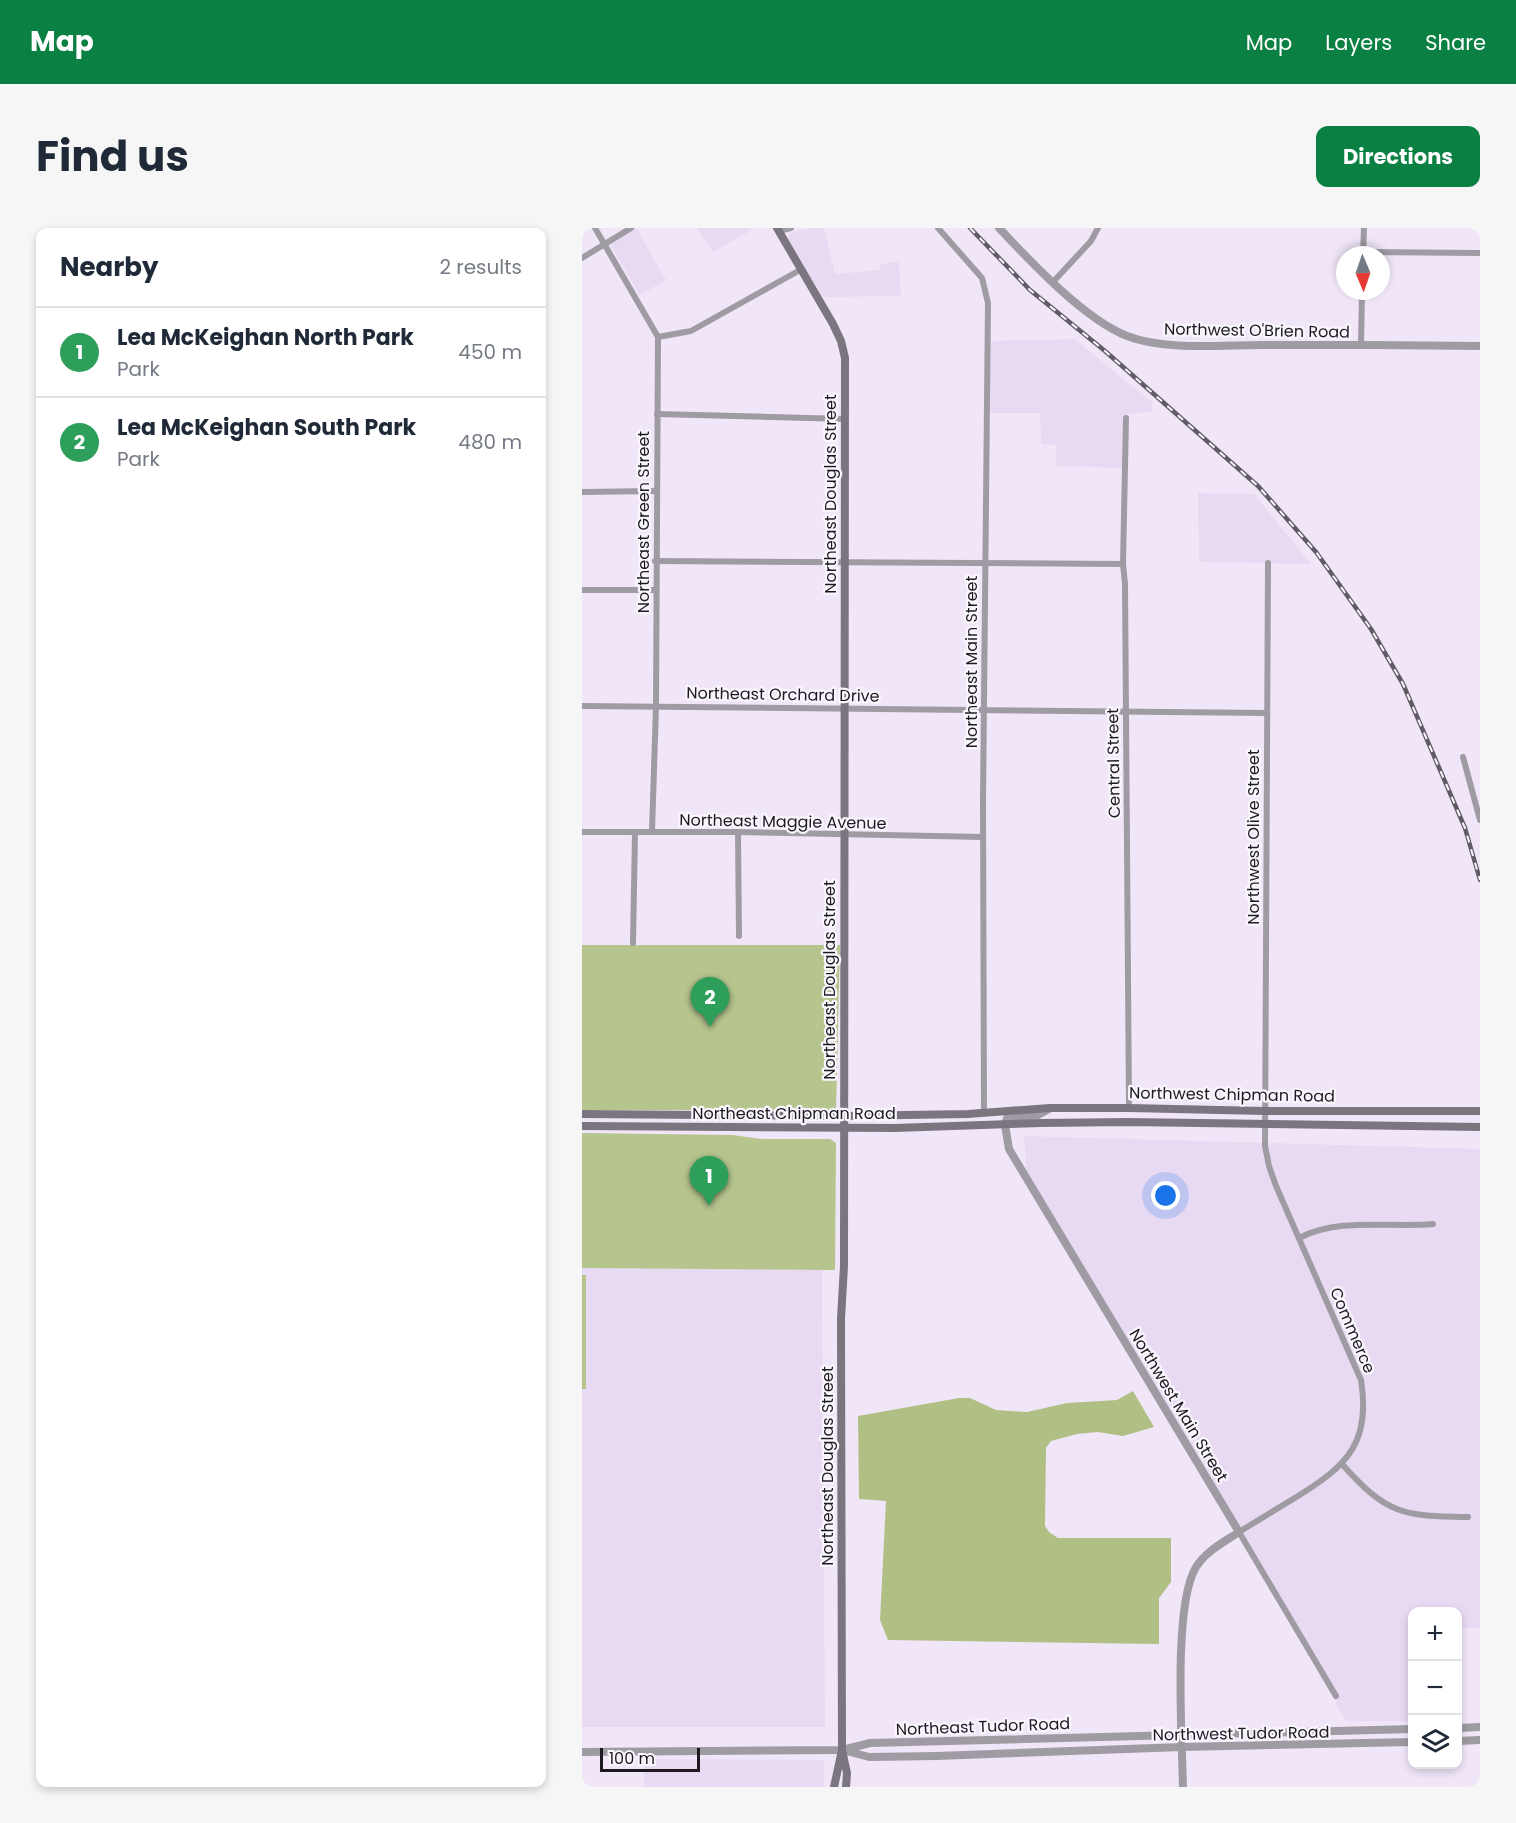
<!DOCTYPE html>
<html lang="en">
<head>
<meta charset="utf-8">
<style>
  :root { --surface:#fff; --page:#f6f6f7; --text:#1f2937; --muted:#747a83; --line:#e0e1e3; --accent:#0b8043 }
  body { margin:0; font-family:Poppins,sans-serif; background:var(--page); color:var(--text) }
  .controls { position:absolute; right:18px; bottom:18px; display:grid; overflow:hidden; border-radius:12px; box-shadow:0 3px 9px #0003 }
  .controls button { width:54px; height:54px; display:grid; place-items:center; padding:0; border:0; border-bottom:2px solid var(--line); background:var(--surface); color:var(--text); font:30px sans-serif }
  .compass { position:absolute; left:754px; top:18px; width:54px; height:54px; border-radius:50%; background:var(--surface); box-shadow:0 3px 9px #0003; rotate:178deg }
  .scale { position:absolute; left:18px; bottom:15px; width:100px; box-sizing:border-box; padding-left:6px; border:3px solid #1d1920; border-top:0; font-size:16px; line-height:21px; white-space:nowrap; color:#1d1920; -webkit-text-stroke:4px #faf6fd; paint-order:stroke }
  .you { position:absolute; left:584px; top:968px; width:21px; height:21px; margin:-15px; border:4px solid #fff; border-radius:50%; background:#1a73e8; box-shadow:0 0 0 9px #1a73e833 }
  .badge { display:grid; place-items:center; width:39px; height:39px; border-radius:50%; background:var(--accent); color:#fff; font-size:20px; font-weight:700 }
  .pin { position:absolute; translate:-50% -50px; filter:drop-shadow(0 2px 3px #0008) }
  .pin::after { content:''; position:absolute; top:32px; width:21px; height:18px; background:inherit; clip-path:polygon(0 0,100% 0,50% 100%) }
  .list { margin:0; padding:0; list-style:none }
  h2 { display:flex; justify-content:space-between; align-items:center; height:78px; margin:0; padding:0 24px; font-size:26px }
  h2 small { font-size:20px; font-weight:400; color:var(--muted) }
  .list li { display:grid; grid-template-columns:39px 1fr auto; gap:18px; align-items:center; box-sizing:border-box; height:90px; padding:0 24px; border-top:2px solid var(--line) }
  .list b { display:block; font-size:22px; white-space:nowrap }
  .list p { margin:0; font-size:20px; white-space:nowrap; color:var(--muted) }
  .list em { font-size:20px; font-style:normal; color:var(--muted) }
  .icon { flex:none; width:33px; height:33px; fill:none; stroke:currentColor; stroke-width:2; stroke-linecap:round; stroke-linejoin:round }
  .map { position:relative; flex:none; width:898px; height:1559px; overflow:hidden; border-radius:12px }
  header { display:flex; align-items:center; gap:36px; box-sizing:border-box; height:84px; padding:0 30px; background:var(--accent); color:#fff }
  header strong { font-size:28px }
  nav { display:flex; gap:33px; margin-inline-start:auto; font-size:21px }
  .intro { display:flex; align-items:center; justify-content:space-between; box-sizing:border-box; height:144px; padding:0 36px }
  h1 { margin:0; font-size:42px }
  .button { padding:15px 27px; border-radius:12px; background:var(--accent); color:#fff; font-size:21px; font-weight:700 }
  main { display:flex; gap:36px; padding:0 36px }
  aside { flex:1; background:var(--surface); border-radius:12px; box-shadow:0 3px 9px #0003 }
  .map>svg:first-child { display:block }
  .built { fill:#e8daf3 }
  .green { fill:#b6c58e }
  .forest { fill:#b0c085 }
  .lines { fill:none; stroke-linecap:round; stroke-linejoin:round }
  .minor { stroke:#9f9ba3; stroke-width:6 }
  .tertiary { stroke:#9f9ba3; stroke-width:8 }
  .secondary { stroke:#7b7580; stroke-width:8 }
  .rail-casing { stroke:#615b66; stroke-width:4.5 }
  .rail { stroke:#faf6fd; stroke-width:2; stroke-dasharray:7; stroke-linecap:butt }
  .labels { text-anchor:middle; stroke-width:4.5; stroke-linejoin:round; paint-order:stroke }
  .street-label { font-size:16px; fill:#1d1920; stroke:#faf6fd }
</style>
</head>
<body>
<header>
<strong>Map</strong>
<nav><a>Map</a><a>Layers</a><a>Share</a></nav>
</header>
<div class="intro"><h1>Find us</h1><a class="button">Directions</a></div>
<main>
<aside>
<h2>Nearby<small>2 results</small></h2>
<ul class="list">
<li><span class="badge" style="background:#2e9e5b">1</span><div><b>Lea McKeighan North Park</b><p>Park</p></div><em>450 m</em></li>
<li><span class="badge" style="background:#2e9e5b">2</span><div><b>Lea McKeighan South Park</b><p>Park</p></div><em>480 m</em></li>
</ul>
</aside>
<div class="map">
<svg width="898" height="1559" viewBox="0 0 898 1559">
  <rect width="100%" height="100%" fill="#f0e6f8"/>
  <g class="built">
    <polygon points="54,0 84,52 58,67 29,18 31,14"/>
    <polygon points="115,0 173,0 131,24"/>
    <polygon points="229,0 242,0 253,46 298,42 298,37 317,33 319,68 241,69 205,10 208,5"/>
    <polygon points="492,111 570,174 571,183 541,187 541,240 474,238 474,217 459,216 458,185 408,185 409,113"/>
    <polygon points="616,265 672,266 729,336 617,334"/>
    <polygon points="442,908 898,921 898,1400 876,1400 876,1384 830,1384 830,1493 764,1493 693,1366 445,949"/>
    <polygon points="0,1040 240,1042 243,1499 0,1499"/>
    <polygon points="62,1531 242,1532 242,1559 62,1559"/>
  </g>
  <g class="green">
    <polygon points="0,717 258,717 254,882 0,882"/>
    <polygon points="0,905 150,907 180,911 248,911 254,915 253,1042 0,1040"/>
    <rect x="0" y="1047" width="4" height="114"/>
  </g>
  <polygon class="forest" points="551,1163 572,1199 541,1208 516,1204 495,1206 469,1213 464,1220 463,1298 467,1304 476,1310 589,1310 589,1354 577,1370 577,1416 306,1412 298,1392 304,1273 277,1271 276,1188 377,1170 388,1170 414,1182 445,1184 485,1175 535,1172"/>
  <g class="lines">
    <g class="minor">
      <polyline points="13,0 76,109 74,478 70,604"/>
      <polyline points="356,0 400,50 406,75 401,573 402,884"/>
      <polyline points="197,3 209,0"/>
      <polyline points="782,24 898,25"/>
      <polyline points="781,26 782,0"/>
      <polyline points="0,30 49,0"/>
      <polyline points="471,54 509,13 516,0"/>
      <polyline points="76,109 109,103 218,42"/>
      <polyline points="779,117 780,63"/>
      <polyline points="75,186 263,191"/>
      <polyline points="544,190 541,336 543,356 547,880"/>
      <polyline points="0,264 73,263"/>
      <polyline points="73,333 541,336"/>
      <path d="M686,335L683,918L687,938L694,958L779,1152C789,1214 766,1237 716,1268C696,1280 677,1292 657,1304L754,1468"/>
      <polyline points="0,362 73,362"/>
      <polyline points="0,478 685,485"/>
      <polyline points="881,529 898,592"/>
      <polyline points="0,604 156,604 401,609"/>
      <polyline points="156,604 157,708"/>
      <polyline points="51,715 53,605"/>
      <path d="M717,1010C758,989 806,1000 851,996"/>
      <path d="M760,1236C805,1287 821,1288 886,1289"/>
    </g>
    <g class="tertiary">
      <path d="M417,0C449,34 502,91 545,108C584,123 638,117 680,117C753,117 825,117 898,118"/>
      <path d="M467,881L456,887L425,890L423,897L427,921L657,1304C642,1314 624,1323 614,1339C591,1377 600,1511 601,1559"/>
      <polyline points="876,1500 898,1499"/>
      <polyline points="876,1513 898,1512"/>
      <polyline points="261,1522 287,1529 355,1528 600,1519 830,1514"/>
      <polyline points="0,1524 260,1522 288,1515 830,1501"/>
    </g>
    <g class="secondary">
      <polyline points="195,0 251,96 259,113 263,130 262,1038 259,1091 260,1522 265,1545 264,1559"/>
      <polyline points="0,886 262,888 386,886 468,880 547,880 683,883 898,883"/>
      <polyline points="0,898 313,900 459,895 545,894 898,899"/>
      <polyline points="252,1559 260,1522"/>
    </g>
    <defs>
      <polyline id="rail" points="388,0 448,62 523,123 676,258 734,324 789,401 821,456 883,600 898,652"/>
    </defs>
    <use href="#rail" class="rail-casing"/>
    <use href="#rail" class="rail"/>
  </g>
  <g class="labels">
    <g class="street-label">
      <text transform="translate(675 102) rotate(1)" y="6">Northwest O'Brien Road</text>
      <text transform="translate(248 266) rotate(-90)" y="6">Northeast Douglas Street</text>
      <text transform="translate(61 294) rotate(-90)" y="6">Northeast Green Street</text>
      <text transform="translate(389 434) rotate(-90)" y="6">Northeast Main Street</text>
      <text transform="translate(201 466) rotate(1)" y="6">Northeast Orchard Drive</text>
      <text transform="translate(531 535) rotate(-91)" y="6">Central Street</text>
      <text transform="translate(201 593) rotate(1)" y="6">Northeast Maggie Avenue</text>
      <text transform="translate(671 609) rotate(-90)" y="6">Northwest Olive Street</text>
      <text transform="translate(247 752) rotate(-90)" y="6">Northeast Douglas Street</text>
      <text transform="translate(650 866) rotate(1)" y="6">Northwest Chipman Road</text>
      <text x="212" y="891">Northeast Chipman Road</text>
      <text transform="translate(771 1102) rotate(67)" y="6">Commerce</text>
      <text transform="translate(597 1177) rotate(59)" y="6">Northwest Main Street</text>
      <text transform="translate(245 1238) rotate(-90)" y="6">Northeast Douglas Street</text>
      <text transform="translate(401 1498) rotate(-2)" y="6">Northeast Tudor Road</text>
      <text transform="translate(659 1505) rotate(-1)" y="6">Northwest Tudor Road</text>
    </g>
  </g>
</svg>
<div class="controls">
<button>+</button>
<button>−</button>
<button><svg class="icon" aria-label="layers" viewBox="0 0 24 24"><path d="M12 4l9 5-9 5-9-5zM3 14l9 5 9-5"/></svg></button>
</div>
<svg class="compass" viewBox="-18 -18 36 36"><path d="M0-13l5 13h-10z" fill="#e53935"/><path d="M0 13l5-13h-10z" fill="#747a83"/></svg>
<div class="scale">100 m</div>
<div class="you"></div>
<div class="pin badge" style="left:127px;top:978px;background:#2e9e5b">1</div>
<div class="pin badge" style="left:128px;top:799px;background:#2e9e5b">2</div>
</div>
</main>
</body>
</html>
